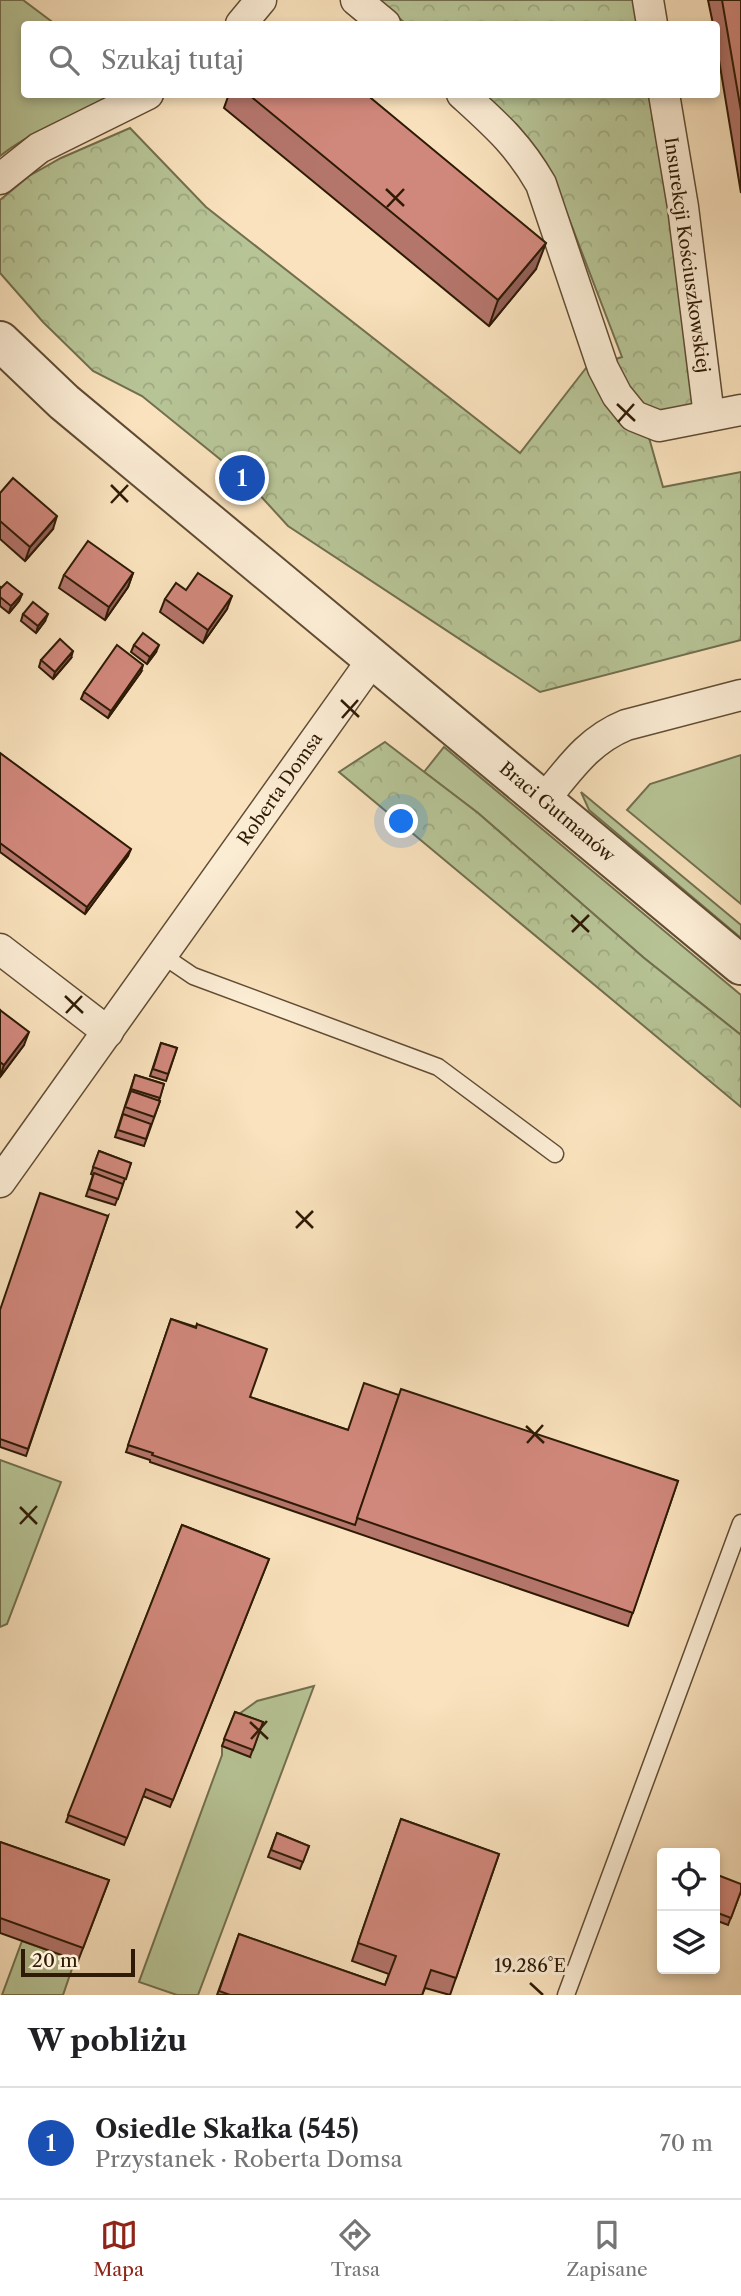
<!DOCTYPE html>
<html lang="pl">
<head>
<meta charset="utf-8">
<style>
  :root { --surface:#fff; --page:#f6f6f6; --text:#202124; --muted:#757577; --line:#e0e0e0; --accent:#8f2418 }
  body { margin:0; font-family:"Libre Caslon Text",serif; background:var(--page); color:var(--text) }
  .controls { position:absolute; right:21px; bottom:21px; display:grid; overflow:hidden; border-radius:7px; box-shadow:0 4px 10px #0003 }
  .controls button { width:63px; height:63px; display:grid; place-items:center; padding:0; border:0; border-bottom:2px solid var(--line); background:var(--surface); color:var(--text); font:35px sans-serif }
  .scale { position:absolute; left:21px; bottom:18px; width:114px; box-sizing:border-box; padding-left:7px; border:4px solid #2e1a05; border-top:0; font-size:19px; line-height:24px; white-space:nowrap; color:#2e1a05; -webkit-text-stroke:5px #fbecd4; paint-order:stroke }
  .you { position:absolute; left:402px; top:822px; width:24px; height:24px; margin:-18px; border:5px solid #fff; border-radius:50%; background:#1a73e8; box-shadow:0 0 0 10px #1a73e833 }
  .badge { display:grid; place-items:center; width:46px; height:46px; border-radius:50%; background:var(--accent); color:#fff; font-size:23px; font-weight:700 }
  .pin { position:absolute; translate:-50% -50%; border:4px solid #fff; box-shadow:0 2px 7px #0006 }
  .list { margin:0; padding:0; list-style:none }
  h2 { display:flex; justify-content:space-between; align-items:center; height:91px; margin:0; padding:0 28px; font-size:30px }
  h2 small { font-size:23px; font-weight:400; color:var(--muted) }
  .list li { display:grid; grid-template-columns:46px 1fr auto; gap:21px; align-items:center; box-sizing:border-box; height:112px; padding:0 28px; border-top:2px solid var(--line) }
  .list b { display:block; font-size:26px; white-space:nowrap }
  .list p { margin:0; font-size:23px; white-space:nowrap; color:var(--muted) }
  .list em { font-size:23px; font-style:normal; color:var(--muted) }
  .icon { flex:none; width:38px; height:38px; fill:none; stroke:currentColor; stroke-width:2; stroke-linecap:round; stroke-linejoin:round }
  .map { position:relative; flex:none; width:741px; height:1995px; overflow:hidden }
  .search { position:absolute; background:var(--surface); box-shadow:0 4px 10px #0003; left:21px; right:21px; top:21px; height:77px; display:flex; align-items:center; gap:18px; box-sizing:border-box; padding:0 24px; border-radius:7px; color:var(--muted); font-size:26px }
  .sheet { height:203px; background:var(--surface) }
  nav { display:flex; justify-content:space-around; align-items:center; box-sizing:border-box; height:98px; border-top:2px solid var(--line); background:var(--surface); font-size:19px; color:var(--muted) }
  nav a { display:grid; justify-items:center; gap:4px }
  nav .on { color:var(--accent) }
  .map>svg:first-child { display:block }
  .grass { fill:#b7c496; stroke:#726f4e; stroke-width:2 }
  .forest { fill:url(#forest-crowns); stroke:#726f4e; stroke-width:2 }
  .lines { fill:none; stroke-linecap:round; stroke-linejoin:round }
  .service-casing { stroke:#614c33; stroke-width:19 }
  .minor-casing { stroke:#614c33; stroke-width:33 }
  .tertiary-casing { stroke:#614c33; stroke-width:42 }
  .service { stroke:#fbecd4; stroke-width:16 }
  .minor { stroke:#fbecd4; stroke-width:30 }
  .tertiary { stroke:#fbecd4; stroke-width:38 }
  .wall { fill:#b4756b; stroke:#2e1a05; stroke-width:2 }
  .shaded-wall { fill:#925f57; stroke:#2e1a05; stroke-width:2 }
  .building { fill:#d1887c; stroke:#2e1a05; stroke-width:2 }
  .ticks { fill:none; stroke:#2e1a05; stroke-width:2.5 }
  .labels { text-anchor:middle; stroke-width:6; stroke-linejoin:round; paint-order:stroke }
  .street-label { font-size:18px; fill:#2e1a05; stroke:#fbecd4 }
  .ticks-label { font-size:18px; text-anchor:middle; fill:#2e1a05; stroke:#fbecd4; stroke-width:6; stroke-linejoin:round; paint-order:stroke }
</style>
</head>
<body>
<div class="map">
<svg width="741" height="1995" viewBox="0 0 741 1995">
  <defs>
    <pattern id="forest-crowns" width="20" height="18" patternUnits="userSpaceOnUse" patternTransform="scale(1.75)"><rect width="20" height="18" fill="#b7c496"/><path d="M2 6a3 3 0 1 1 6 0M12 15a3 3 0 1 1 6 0" fill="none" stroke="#9ea880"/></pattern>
  </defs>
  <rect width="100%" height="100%" fill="#f9e2bd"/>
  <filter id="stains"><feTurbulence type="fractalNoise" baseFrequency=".00286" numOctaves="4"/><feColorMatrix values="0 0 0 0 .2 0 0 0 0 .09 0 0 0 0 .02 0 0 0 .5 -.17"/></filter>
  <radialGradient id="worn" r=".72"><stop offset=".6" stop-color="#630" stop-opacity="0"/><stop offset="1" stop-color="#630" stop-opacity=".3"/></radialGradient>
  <g class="grass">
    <path d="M0,0H23L55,24H24V94H120V96C79,113 36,128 0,156Z"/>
    <polygon points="444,747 741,995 741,1035 644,958 478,813 424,772"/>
    <polygon points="741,755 741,904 627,810 650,784"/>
    <polygon points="581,792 741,925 741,938 589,810"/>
    <polygon points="0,1460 61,1482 7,1624 0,1627"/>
    <polygon points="314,1686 198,1995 177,1995 139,1982 222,1755 222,1746 250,1757 232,1719 257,1701"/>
    <polygon points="22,1941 73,1959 74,1963 63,1995 2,1995"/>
  </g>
  <g class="forest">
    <polygon points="379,0 635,0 639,24 406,24"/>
    <path d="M483,95H650L697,382C696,401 692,407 677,417L640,406L663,487L741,472V640L540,692L288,526L247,481L142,396L93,371L43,322L0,273V200L29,176L61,158L130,128L206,207L520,453L586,368L622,357L561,198L541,157L517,125Z"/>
    <polygon points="385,742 478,813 644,958 741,1035 741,1107 339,772"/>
  </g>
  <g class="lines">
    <defs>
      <g id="service">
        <polyline points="162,955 193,976 438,1067 555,1154"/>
        <polyline points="566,1995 741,1523"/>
      </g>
      <g id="minor">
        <polyline points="356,0 385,24"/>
        <polyline points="648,0 652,24"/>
        <polyline points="241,24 261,0"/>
        <path d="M462,94C496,125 518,144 541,184L603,368L617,395L634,416L659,426L741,410"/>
        <polyline points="664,94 683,207 709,416"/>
        <polyline points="0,179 39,148 148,94"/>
        <path d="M543,801C569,770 587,741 626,725L741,695"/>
        <polyline points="0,949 108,1032"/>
        <polyline points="0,1182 373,659"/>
      </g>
      <polyline id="tertiary" points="0,341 64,402 741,965"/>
    </defs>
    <use href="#service" class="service-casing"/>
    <use href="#minor" class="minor-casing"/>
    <use href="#tertiary" class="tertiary-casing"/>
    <use href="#service" class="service"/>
    <use href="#minor" class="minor"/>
    <use href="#tertiary" class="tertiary"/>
  </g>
  <g class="wall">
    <polygon points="708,0 741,0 741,193 717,48 717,24 713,24"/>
    <polygon points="229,94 366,94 536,269 489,326 224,108"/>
    <polygon points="0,493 53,529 25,561 0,539"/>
    <polygon points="133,573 128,587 105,620 59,588 64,575"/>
    <polygon points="0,587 22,594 19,601 9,613 0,606"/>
    <polygon points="186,590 227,609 203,643 160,612 165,599"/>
    <polygon points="23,614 45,621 36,633 21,621"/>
    <polygon points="134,645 156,652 147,664 131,652"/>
    <polygon points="71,658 53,679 39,667 41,660"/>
    <polygon points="141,672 108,718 81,699 84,692"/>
    <polygon points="0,753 128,856 85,914 0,852"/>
    <polygon points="0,1010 24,1045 0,1077"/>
    <polygon points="161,1043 177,1048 166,1081 150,1076"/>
    <polygon points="135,1075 164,1084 159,1100 160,1101 144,1146 115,1137"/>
    <polygon points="99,1151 131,1163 115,1205 86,1196 93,1175 91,1174"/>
    <polygon points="108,1216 26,1456 0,1447 0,1310"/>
    <polygon points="171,1319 196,1327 197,1324 250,1397 348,1430 399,1395 678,1481 628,1626 150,1462 150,1460 126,1452"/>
    <polygon points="182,1525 269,1559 170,1807 143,1796 124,1845 66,1822"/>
    <polygon points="235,1712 263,1722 250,1757 222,1746"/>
    <polygon points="401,1819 499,1854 450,1995 425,1988 422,1995 217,1995 239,1934 385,1985 389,1974 352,1961"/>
    <polygon points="277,1833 309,1846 300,1869 268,1857"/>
    <polygon points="0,1842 109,1880 78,1961 0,1933"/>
    <polygon points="715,1874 741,1891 728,1925 715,1920"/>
  </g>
  <g class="shaded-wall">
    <polygon points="546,243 536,269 489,326 498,300"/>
    <polygon points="57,516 53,529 25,561 30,547"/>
    <polygon points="133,573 128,587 105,620 109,607"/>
    <polygon points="22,594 19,601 9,613 11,606"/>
    <polygon points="232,596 227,609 203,643 208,630"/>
    <polygon points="48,614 45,621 36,633 38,626"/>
    <polygon points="159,645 156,652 147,664 150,657"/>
    <polygon points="73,651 71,658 53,679 55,672"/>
    <polygon points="143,665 141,672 108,718 111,711"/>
    <polygon points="131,849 128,856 85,914 87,907"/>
    <polygon points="29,1032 24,1045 0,1077 4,1065"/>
  </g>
  <g class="building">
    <polygon points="722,0 741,0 741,111"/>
    <polygon points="248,94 366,94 546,243 498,300"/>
    <polygon points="13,478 57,516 30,547 0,521 0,493"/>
    <polygon points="88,541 133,573 109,607 64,575"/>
    <polygon points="198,573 232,596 208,630 165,599 176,583 186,590"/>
    <polygon points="7,582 22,594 11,606 0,597 0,587 1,588"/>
    <polygon points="33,602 48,614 38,626 23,614"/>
    <polygon points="143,633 159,645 150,657 134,645"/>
    <polygon points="60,639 73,651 55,672 41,660"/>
    <polygon points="117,645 143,665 111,711 84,692"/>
    <polygon points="0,753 131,849 87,907 0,843"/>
    <polygon points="0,1010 29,1032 4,1065 0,1062"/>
    <polygon points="161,1043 177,1048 168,1074 153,1069"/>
    <polygon points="135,1075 164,1084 160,1098 131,1089"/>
    <polygon points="131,1091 160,1101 154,1117 125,1107"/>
    <polygon points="123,1114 151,1124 146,1139 118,1130"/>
    <polygon points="99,1151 131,1163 126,1179 93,1167"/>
    <polygon points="94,1173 123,1184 118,1199 89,1189"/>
    <polygon points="40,1193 108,1216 28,1449 0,1439 0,1310"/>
    <polygon points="171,1319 196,1328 197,1324 267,1349 250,1397 348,1430 364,1383 399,1395 355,1525 152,1455 153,1453 128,1445"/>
    <polygon points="401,1389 678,1481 633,1613 357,1518"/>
    <polygon points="182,1525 269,1559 173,1800 146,1789 127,1838 68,1815"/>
    <polygon points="235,1712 263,1722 253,1750 224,1739"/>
    <polygon points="401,1819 499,1854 456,1978 431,1970 422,1995 230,1995 219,1991 239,1934 385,1985 396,1956 358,1943"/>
    <polygon points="277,1833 309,1846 303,1862 271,1850"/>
    <polygon points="0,1842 109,1880 83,1948 0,1918"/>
    <polygon points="715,1874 741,1884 741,1891 731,1918 715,1912"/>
  </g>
  <path class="ticks" d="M386,189L404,206M387,207L404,189M617,404L635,421M618,422L634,404M111,485L128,502M111,503L128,485M341,700L359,717M342,718L358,700M571,915L589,932M572,932L589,915M65,996L83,1013M66,1013L82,996M296,1211L313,1228M296,1228L313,1211M526,1426L544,1443M527,1443L543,1425M20,1507L37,1524M20,1524L37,1506M250,1722L268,1739M251,1739L267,1721M530,1983L543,1995"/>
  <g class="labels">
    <g class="street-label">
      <text transform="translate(687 255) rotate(82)" y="6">Insurekcji Kościuszkowskiej</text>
      <text transform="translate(280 789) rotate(-55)" y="6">Roberta Domsa</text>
      <text transform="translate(557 812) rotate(40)" y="6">Braci Gutmanów</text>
    </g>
  </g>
  <g class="ticks-label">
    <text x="530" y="1972">19.286°E</text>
  </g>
  <rect width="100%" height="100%" filter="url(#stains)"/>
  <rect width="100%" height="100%" fill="url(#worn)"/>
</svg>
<div class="controls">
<button><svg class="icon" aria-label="locate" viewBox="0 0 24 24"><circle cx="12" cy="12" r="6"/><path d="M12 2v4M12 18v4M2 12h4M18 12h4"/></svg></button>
<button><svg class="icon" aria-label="layers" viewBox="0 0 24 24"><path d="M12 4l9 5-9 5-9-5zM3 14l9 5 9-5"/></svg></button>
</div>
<div class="scale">20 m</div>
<div class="you"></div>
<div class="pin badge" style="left:242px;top:478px;background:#1a4fb4">1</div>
<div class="search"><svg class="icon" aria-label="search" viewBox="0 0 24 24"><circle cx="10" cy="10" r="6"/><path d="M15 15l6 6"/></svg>Szukaj tutaj</div>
</div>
<section class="sheet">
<h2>W pobliżu<small></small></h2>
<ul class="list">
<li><span class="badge" style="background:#1a4fb4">1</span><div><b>Osiedle Skałka (545)</b><p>Przystanek · Roberta Domsa</p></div><em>70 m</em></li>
</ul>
</section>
<nav>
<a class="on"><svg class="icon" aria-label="map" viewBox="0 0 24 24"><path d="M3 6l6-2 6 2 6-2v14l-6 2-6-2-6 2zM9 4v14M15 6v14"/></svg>Mapa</a>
<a><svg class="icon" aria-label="directions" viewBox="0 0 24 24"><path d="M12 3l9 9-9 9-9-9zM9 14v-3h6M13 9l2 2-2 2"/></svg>Trasa</a>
<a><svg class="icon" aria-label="saved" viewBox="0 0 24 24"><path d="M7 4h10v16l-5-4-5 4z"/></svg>Zapisane</a>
</nav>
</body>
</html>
